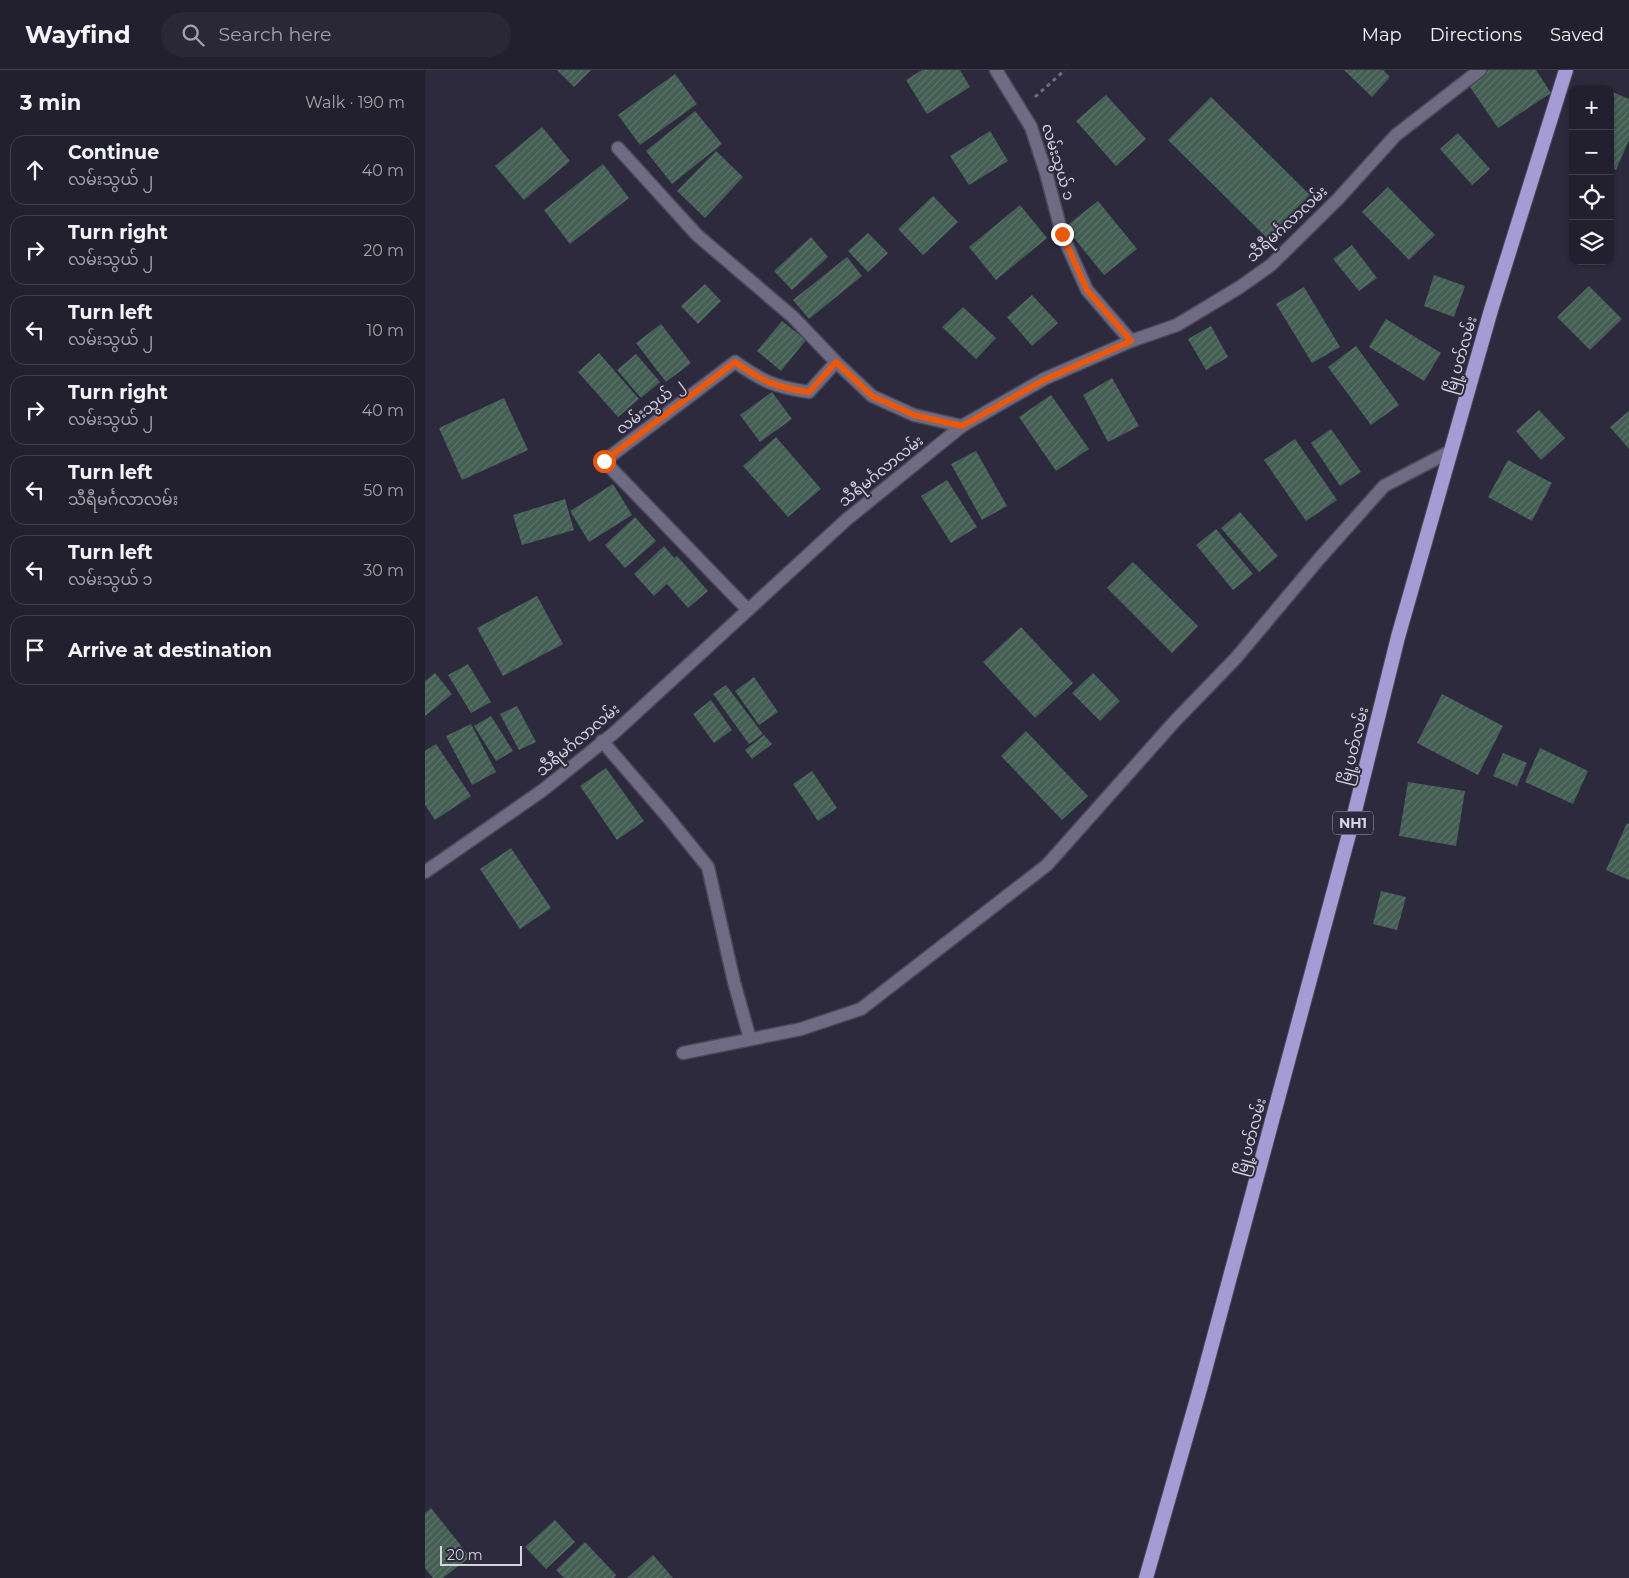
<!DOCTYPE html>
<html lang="en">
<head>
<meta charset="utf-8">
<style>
  :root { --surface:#22202e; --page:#2a2836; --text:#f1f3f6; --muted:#a2a3aa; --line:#3f3e4a }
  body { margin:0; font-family:Montserrat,"Noto Sans Myanmar",sans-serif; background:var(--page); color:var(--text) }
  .controls { position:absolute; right:15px; top:15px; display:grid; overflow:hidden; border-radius:10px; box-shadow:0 1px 4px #0004 }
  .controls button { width:45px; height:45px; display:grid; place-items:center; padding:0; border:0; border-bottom:1px solid var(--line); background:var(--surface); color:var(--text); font:25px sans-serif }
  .scale { position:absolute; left:15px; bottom:12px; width:82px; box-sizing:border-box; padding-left:5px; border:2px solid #d6d4e1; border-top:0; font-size:14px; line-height:18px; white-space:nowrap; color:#d6d4e1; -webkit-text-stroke:4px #2d2a3e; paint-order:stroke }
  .stop { position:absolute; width:15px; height:15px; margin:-11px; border:4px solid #ea580c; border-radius:50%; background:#fff }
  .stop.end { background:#ea580c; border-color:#fff; box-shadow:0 1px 5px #0008 }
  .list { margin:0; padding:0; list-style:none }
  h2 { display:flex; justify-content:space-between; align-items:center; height:65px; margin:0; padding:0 20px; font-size:21px }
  h2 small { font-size:16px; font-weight:400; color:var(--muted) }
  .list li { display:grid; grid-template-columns:32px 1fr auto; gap:15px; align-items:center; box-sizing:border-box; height:70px; margin:0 10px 10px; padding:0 10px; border:1px solid var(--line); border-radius:15px }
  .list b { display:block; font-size:19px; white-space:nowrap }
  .list p { margin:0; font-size:16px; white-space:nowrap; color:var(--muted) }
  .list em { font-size:16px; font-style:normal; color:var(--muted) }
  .icon { flex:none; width:28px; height:28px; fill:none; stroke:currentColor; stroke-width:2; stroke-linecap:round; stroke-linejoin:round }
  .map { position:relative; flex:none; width:1204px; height:1508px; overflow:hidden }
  header { display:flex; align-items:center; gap:30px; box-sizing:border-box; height:70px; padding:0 25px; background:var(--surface); border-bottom:1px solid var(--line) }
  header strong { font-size:24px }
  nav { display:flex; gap:28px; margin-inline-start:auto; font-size:18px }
  .search { width:350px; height:45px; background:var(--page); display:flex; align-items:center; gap:12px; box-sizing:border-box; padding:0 18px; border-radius:28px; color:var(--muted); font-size:19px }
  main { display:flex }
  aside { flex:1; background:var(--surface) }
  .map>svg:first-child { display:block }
  .building { fill:url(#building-hatch) }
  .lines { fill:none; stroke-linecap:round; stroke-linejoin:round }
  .service-casing { stroke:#4c4859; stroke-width:15 }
  .minor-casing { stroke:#4c4859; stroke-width:15 }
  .trunk-casing { stroke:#4c4859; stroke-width:16 }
  .path { stroke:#6e6b7c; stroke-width:3; stroke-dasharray:4 4; stroke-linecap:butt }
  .service { stroke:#6e6b82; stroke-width:12 }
  .minor { stroke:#6e6b82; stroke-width:12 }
  .trunk { stroke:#a69cd5; stroke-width:14 }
  .route { stroke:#ea580c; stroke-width:6 }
  .labels { text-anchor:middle; stroke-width:4; stroke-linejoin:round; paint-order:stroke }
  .shield { fill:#2d2a3e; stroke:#a3a1b0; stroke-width:1 }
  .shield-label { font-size:14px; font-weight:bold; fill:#d6d4e1 }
  .street-label { font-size:15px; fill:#d6d4e1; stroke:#2d2a3e }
</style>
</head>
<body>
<header>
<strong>Wayfind</strong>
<div class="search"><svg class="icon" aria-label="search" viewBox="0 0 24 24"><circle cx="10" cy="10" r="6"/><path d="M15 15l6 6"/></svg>Search here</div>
<nav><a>Map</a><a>Directions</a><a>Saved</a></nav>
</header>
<main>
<aside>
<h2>3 min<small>Walk · 190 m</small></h2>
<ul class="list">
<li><svg class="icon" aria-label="ahead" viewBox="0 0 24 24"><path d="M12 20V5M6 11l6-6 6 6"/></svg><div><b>Continue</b><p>လမ်းသွယ် ၂</p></div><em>40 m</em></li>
<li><svg class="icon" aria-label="right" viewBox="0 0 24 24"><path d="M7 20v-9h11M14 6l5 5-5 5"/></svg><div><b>Turn right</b><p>လမ်းသွယ် ၂</p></div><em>20 m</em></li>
<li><svg class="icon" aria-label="left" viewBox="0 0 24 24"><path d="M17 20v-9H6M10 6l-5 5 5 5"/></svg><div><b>Turn left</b><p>လမ်းသွယ် ၂</p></div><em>10 m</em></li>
<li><svg class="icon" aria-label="right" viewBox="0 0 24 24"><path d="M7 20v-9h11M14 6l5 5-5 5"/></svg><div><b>Turn right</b><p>လမ်းသွယ် ၂</p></div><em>40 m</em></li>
<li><svg class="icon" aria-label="left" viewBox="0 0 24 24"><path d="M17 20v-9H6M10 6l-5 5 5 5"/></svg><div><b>Turn left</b><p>သီရီမင်္ဂလာလမ်း</p></div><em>50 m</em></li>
<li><svg class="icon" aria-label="left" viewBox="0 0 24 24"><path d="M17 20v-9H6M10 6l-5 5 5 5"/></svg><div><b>Turn left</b><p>လမ်းသွယ် ၁</p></div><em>30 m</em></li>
<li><svg class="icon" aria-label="arrive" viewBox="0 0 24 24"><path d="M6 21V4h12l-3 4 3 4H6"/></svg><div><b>Arrive at destination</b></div></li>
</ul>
</aside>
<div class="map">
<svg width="1204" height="1508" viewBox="0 0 1204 1508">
  <defs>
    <pattern id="building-hatch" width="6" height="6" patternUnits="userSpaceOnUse" patternTransform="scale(1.25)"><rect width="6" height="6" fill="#435e53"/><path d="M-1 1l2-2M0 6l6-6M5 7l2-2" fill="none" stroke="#5d746b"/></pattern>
  </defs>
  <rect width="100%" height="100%" fill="#2d2a3e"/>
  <g class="building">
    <polygon points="132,0 166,0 149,17"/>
    <polygon points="497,0 535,0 545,17 502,44 481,10"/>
    <polygon points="919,0 958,0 965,7 947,27"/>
    <polygon points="1064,0 1111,0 1126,23 1073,58 1043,14"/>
    <polygon points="250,4 272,34 215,75 193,45"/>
    <polygon points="1185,21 1204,29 1204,70 1191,100 1185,97"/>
    <polygon points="681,25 721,69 691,96 651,51"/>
    <polygon points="786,27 885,125 842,168 743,70"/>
    <polygon points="270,41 297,74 247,114 221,81"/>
    <polygon points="117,57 145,91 99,130 70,96"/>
    <polygon points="565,61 583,91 544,115 525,86"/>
    <polygon points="1033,63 1065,99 1047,115 1015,79"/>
    <polygon points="291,81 318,107 280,148 252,121"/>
    <polygon points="178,94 204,128 145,174 119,140"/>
    <polygon points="963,117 1010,165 984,190 937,142"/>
    <polygon points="508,126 533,152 498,185 473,159"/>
    <polygon points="673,131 712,179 679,205 640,157"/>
    <polygon points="595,135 622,168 571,210 544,177"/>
    <polygon points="443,163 463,183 443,202 423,181"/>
    <polygon points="386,167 403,187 367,220 349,201"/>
    <polygon points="927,175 952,208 934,221 908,189"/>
    <polygon points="422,187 437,206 384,249 368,230"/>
    <polygon points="1009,205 1040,216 1029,247 999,236"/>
    <polygon points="280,214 296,231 273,254 256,236"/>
    <polygon points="1164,216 1197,249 1165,280 1132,247"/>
    <polygon points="879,217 915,277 887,293 851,234"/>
    <polygon points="607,225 633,253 607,276 582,247"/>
    <polygon points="538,237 571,268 551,289 517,257"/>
    <polygon points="961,249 1016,283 999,311 944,277"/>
    <polygon points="357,251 381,270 356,301 332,281"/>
    <polygon points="236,254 266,293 241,312 211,273"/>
    <polygon points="786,256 803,287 781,300 763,269"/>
    <polygon points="931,276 974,335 946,355 903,297"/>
    <polygon points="174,283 214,329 193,347 153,302"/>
    <polygon points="211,284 235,312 216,328 192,300"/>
    <polygon points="687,308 714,356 683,372 658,325"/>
    <polygon points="347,322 367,349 335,372 315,345"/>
    <polygon points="626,325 664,379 631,401 594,347"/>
    <polygon points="79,328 103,380 37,410 14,358"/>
    <polygon points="1114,340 1140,368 1116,390 1091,361"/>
    <polygon points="1204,341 1204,379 1185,357"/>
    <polygon points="906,359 936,402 915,416 886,373"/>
    <polygon points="351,367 396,419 363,447 318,396"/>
    <polygon points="870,369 912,430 881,451 839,390"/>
    <polygon points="551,381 582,436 557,450 526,394"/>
    <polygon points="1083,390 1127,413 1107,451 1063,427"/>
    <polygon points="522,410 552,457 526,473 496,426"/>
    <polygon points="188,414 207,445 164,472 145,441"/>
    <polygon points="140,429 149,460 97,475 88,445"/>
    <polygon points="815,442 853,486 834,502 796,458"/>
    <polygon points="210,447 231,471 200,498 180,475"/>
    <polygon points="791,459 828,504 808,520 771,475"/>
    <polygon points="239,476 249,488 252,486 283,521 263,538 242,514 229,526 209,504"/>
    <polygon points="708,492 773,556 747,583 682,518"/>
    <polygon points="112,526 138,574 78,606 52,558"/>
    <polygon points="596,557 648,613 610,648 558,592"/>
    <polygon points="43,594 66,632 46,643 23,605"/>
    <polygon points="10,603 27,624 0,646 0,611"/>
    <polygon points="668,603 695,631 675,651 647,623"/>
    <polygon points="329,607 353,642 334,655 310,621"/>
    <polygon points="301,615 338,664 324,674 288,624"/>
    <polygon points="1017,624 1078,656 1053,705 992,673"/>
    <polygon points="286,630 307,660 289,673 268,644"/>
    <polygon points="92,636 111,672 94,680 75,644"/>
    <polygon points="66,646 88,681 71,691 49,656"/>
    <polygon points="46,654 71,702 47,715 21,666"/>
    <polygon points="601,661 663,726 637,750 576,686"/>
    <polygon points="339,665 347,674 327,689 320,680"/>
    <polygon points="11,674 46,726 10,750 0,735 0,681"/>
    <polygon points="1115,678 1163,701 1148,734 1100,712"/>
    <polygon points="1078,683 1102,693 1092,716 1068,706"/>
    <polygon points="181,698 219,751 192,770 155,716"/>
    <polygon points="387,701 412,738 393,751 368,714"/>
    <polygon points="983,712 1040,721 1031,776 974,766"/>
    <polygon points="1202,753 1204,754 1204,810 1181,800"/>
    <polygon points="86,778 126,838 95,859 55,799"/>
    <polygon points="956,821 981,827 972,860 948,854"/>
    <polygon points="6,1438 45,1487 18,1508 8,1508 0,1498 0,1443"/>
    <polygon points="130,1450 150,1472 121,1499 100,1477"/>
    <polygon points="160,1472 191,1505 189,1508 139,1508 131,1500"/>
    <polygon points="228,1485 248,1508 202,1508"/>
  </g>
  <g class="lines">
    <defs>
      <g id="service">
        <polyline points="193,78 272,165 368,247 411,292 447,326 489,345 537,356"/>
        <path d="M323,540L179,391L310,292C339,312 350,317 384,322L411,292"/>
      </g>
      <g id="minor">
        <polyline points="571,0 606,57 621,103 637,164 662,220 706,271"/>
        <polyline points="177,671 241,745 283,797 309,912 325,969"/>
        <polyline points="0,802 118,720 189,663 421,450 537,356 619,309 706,271 752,255 815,217 846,195 913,129 971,65 1055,0"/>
        <polyline points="258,983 376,959 436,939 622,795 750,651 811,588 894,489 959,416 1026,381"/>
      </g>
      <polyline id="trunk" points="721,1508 776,1315 927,753 973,567 1066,240 1141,0"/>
    </defs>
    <use href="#service" class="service-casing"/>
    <use href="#minor" class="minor-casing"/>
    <use href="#trunk" class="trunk-casing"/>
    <polyline class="path" points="610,27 640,0"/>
    <use href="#service" class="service"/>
    <use href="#minor" class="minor"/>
    <use href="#trunk" class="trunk"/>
  </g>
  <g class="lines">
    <path class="route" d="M179,391L310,292C339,312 350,317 384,322L411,292L447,326L489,345L537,356L619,310L706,271L662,220L637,164"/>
  </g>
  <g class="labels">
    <rect class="shield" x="908" y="741.5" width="40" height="23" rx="4"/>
    <g class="shield-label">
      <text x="928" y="758">NH1</text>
    </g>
    <g class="street-label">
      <text transform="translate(633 92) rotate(73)" y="5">လမ်းသွယ် ၁</text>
      <text transform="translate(862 154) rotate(-43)" y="5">သီရီမင်္ဂလာလမ်း</text>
      <text transform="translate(1036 285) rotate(-74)" y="5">မြို့ပတ်လမ်း</text>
      <text transform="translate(225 337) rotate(-37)" y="5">လမ်းသွယ် ၂</text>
      <text transform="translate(456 401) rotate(-39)" y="5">သီရီမင်္ဂလာလမ်း</text>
      <text transform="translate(153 670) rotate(-40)" y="5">သီရီမင်္ဂလာလမ်း</text>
      <text transform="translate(929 676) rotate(-76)" y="5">မြို့ပတ်လမ်း</text>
      <text transform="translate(826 1067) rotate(-75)" y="5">မြို့ပတ်လမ်း</text>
    </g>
  </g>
</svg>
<div class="controls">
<button>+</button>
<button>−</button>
<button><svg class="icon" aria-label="locate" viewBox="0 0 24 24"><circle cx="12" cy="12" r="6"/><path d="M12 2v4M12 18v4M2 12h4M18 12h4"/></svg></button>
<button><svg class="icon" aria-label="layers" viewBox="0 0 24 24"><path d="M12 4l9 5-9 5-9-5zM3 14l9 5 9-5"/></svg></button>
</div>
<div class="scale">20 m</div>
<div class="stop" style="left:179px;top:391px"></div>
<div class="stop end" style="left:637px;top:164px"></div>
</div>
</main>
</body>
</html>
